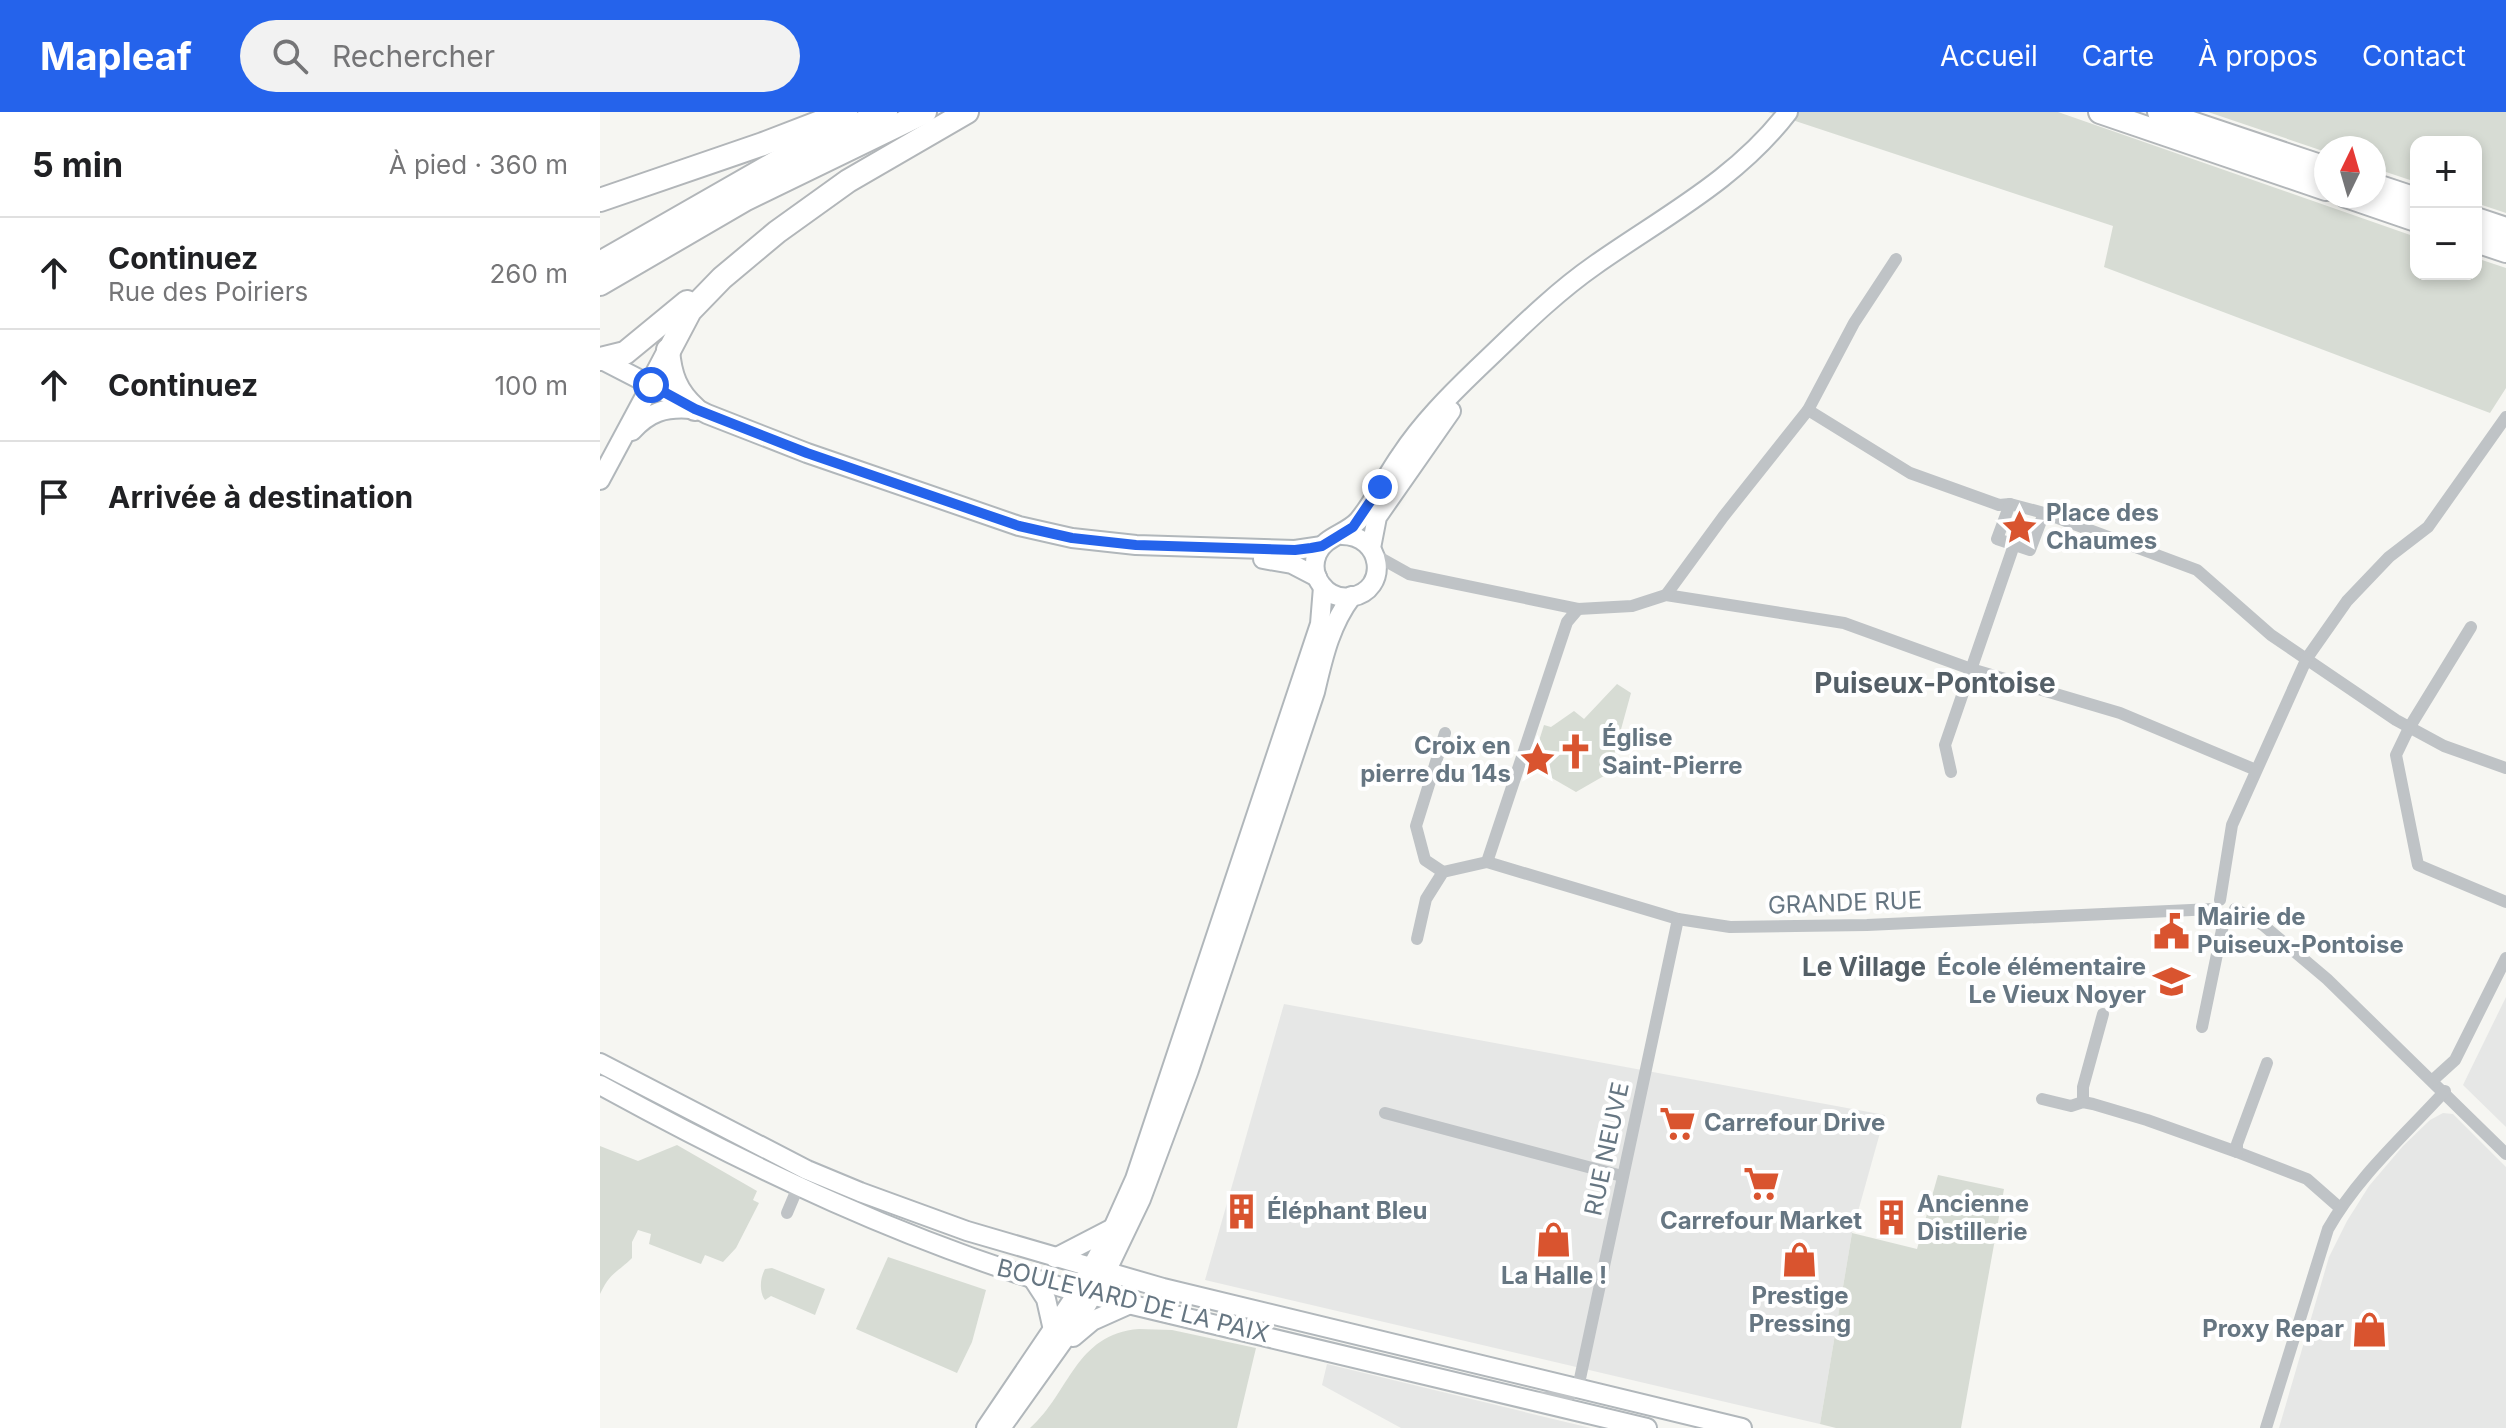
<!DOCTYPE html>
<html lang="fr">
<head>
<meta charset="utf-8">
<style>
  :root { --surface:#fff; --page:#f2f2f2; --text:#202124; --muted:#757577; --line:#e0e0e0; --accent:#2563eb }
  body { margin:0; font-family:Inter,sans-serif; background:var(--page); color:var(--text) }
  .controls { position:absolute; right:24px; top:24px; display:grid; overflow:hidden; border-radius:16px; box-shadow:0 4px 12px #0003 }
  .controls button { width:72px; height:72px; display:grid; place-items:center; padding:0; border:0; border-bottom:2px solid var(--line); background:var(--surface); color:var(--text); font:40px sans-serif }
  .compass { position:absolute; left:1714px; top:24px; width:72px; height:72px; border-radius:50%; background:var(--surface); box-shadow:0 4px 12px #0003; rotate:5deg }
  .stop { position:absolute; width:24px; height:24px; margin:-18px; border:6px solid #2563eb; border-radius:50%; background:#fff }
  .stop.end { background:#2563eb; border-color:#fff; box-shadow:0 2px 8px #0008 }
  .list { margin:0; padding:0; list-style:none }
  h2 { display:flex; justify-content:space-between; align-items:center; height:104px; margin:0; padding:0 32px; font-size:34px }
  h2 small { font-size:26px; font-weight:400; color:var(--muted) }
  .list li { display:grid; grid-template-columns:52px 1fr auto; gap:24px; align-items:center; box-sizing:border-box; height:112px; padding:0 32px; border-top:2px solid var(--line) }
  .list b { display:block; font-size:30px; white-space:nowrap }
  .list p { margin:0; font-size:26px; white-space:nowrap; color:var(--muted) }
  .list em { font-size:26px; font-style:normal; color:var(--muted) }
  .icon { flex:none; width:44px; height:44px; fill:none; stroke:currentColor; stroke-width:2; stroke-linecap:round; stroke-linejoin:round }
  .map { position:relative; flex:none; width:1906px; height:1316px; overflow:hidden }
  header { display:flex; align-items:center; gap:48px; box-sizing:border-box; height:112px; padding:0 40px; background:var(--accent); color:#fff }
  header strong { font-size:38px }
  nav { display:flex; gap:44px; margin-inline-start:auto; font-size:28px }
  .search { width:560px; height:72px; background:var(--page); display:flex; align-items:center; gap:20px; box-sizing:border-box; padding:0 28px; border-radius:44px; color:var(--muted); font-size:30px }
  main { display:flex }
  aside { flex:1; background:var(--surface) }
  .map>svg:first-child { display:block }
  .built { fill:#e6e7e6 }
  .green { fill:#d7dcd4 }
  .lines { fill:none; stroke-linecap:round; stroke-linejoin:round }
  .secondary-casing { stroke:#b1b7bb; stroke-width:22 }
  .highway-casing { stroke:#b2b6b9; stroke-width:26 }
  .street { stroke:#bfc3c6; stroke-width:12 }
  .secondary { stroke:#fff; stroke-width:18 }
  .highway { stroke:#fff; stroke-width:22 }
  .route { stroke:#2563eb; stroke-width:10 }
  .labels { text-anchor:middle; stroke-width:8; stroke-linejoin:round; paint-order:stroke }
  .poi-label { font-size:24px; font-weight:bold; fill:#667682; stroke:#fff; text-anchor:start }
  .street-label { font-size:24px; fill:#667682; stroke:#fff }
  .neighbourhood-label { font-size:26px; font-weight:bold; fill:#545f67; stroke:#fff }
  .quarter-label { font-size:28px; font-weight:bold; fill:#545f67; stroke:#fff }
</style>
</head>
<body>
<header>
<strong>Mapleaf</strong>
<div class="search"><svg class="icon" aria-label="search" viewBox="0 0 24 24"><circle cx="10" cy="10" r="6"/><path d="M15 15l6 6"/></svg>Rechercher</div>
<nav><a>Accueil</a><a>Carte</a><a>À propos</a><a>Contact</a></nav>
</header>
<main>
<aside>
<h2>5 min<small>À pied · 360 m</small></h2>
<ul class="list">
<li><svg class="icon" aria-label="ahead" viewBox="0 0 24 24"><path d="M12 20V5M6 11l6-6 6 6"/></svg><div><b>Continuez</b><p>Rue des Poiriers</p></div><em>260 m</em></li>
<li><svg class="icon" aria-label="ahead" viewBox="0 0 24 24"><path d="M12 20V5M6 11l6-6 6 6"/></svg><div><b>Continuez</b></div><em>100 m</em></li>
<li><svg class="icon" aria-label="arrive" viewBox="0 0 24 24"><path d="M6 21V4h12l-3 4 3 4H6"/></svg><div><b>Arrivée à destination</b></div></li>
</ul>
</aside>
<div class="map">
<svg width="1906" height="1316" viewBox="0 0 1906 1316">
  <rect width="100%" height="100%" fill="#f6f6f2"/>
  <g class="built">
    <polygon points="1906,885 1906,1015 1863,973"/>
    <polygon points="684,892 1285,1003 1252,1121 1220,1312 605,1168"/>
    <polygon points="1843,1001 1853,1002 1906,1055 1906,1316 1679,1316 1729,1145 1747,1109 1769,1074 1803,1034 1830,1008"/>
    <polygon points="727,1252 978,1313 991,1316 801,1316 722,1273"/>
  </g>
  <g class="green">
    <polygon points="1168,0 1458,0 1816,125 1816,162 1876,162 1876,146 1906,156 1906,276 1890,301 1504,155 1513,114"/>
    <polygon points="1608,0 1906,0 1906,101 1876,91 1876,30 1816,30 1816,70 1774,56 1774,36 1726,36 1726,40"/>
    <polygon points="1017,572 1031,581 1009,661 976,680 931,654 944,613 951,615 974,599 984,607"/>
    <path d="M77,1033L157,1079L153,1088L159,1091L136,1136L123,1150L105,1143L101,1152L49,1132L51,1122L38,1118L32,1130V1146C16,1162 11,1159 0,1182V1034L38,1049Z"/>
    <polygon points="1338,1063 1404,1077 1361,1316 1236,1316 1220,1312 1252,1121 1317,1137"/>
    <polygon points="288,1145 386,1178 372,1230 357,1261 256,1217"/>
    <path d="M172,1156L225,1177L215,1203L171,1184L165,1188C159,1180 160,1166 165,1157Z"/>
    <path d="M539,1217L572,1218L656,1236L637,1316H430C470,1281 475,1222 539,1217Z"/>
  </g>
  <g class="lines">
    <defs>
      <g id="secondary">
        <polyline points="0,247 107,302 207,341 419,414 472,426 536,433 695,438 722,434"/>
        <path d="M32,319C49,300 65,295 91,297"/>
        <polyline points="0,368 51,273"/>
        <path d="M742,423C783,423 790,478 751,485C727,489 708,464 717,442C724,425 746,422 758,409C775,389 786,364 801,343C822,311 850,283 877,257C915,221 952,183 995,153C1063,105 1136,68 1188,0"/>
        <polyline points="771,436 777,405 851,299"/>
        <polyline points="663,447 692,452 717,465"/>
        <polyline points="0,951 207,1058 260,1080 367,1119 563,1176 1142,1316"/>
        <path d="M0,973C153,1057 310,1132 478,1180L1047,1316"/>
        <polyline points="455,1146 511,1117"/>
        <polyline points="433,1167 446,1187 453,1218"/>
        <polyline points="473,1225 492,1209 530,1192"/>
        <polyline points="386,1316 478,1180 513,1116 535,1067 720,512 723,475"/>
        <path d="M401,1316L478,1208L506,1160L541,1087L589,958L715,580C723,546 730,513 752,484"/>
      </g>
      <g id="highway">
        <polyline points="1500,0 1726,77"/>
        <polyline points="1559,0 1726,56"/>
        <polyline points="1774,73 1816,87"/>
        <polyline points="1746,84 1816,108"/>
        <polyline points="0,88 163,32 246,0"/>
        <polyline points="1876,107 1906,117"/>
        <polyline points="1876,129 1906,139"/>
        <polyline points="0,151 187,44 286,0"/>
        <polyline points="0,172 146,87 325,0"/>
        <path d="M68,238C70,263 76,280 95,297"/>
        <polyline points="0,247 25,241 87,190"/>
        <polyline points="51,273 90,199 122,166 177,120 248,69 367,0"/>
      </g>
    </defs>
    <use href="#secondary" class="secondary-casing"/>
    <use href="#highway" class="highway-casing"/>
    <g class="street">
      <polyline points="1208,298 1310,361 1399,393 1410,392 1444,401 1597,458 1671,523 1796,608 1844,634 1906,656"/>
      <polyline points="1410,392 1397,427 1430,438 1444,401"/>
      <polyline points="775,443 809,462 978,497 1032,494 1066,483 1244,511 1371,557 1520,601 1656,658"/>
      <polyline points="1066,483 1123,405 1208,298 1254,211 1296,147"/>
      <polyline points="1871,515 1809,616 1796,643 1818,753 1906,790"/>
      <polyline points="1351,660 1345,633 1414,433"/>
      <polyline points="887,750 1078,807 1130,815 1267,813 1613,797"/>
      <polyline points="887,750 967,510 978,497"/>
      <polyline points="843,760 825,748 816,714 845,621"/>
      <polyline points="1620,788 1632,713 1707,546 1747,489 1789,445 1828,415 1906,305"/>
      <polyline points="1635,797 1663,813 1727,867 1906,1042"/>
      <polyline points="817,827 826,787 843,760 887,750"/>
      <polyline points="1602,915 1624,808"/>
      <polyline points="1833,968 1855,948 1906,846"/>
      <polyline points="1442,987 1471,994 1483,990 1493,992 1547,1008 1637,1040 1707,1067 1740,1096"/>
      <polyline points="1483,990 1483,975 1503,902"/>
      <polyline points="785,1001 1022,1064"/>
      <polyline points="1637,1040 1637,1032 1667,951"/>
      <polyline points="187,1101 198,1075"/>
      <polyline points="978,1276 1078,807"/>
      <polyline points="940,1286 968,1284 978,1276"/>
      <path d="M1666,1316L1728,1117C1758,1064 1804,1024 1845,979"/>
    </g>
    <use href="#secondary" class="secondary"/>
    <use href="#highway" class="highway"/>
  </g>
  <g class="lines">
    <polyline class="route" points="51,273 95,297 207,341 419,414 472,426 536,433 695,438 711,436 722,434 753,415 780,375"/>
  </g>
  <defs>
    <symbol id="sight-bare" viewBox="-9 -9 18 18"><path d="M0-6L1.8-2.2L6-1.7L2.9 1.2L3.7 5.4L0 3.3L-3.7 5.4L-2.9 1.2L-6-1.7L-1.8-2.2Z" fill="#d9542f" stroke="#fff" stroke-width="2.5" paint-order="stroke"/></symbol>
    <symbol id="church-bare" viewBox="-9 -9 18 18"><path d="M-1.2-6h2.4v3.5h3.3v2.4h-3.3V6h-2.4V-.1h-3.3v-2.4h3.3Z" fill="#d9542f" stroke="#fff" stroke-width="2.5" paint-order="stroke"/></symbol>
    <symbol id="civic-bare" viewBox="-9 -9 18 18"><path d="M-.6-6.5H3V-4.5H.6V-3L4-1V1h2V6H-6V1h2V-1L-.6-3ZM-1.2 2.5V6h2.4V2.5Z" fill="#d9542f" stroke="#fff" stroke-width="2.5" paint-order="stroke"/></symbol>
    <symbol id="school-bare" viewBox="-9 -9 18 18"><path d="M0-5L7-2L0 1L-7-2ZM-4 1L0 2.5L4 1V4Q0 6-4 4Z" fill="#d9542f" stroke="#fff" stroke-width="2.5" paint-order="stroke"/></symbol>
    <symbol id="supermarket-bare" viewBox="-9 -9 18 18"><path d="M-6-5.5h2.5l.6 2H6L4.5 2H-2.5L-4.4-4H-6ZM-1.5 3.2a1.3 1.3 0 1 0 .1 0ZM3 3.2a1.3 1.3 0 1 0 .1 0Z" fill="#d9542f" stroke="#fff" stroke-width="2.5" paint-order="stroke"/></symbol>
    <symbol id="building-bare" viewBox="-9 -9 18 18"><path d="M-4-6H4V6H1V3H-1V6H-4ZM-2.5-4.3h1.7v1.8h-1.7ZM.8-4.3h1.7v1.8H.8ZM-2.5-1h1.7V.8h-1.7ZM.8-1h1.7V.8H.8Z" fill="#d9542f" stroke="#fff" stroke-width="2.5" paint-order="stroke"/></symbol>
    <symbol id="shop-bare" viewBox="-9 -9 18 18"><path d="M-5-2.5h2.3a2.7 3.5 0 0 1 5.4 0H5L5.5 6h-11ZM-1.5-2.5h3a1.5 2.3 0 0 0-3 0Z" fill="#d9542f" stroke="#fff" stroke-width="2.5" paint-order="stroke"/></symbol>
  </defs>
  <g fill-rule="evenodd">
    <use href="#sight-bare" x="1394" y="390" width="51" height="51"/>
    <use href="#church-bare" x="950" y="614" width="51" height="51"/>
    <use href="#sight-bare" x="912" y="622" width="51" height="51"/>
    <use href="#civic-bare" x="1546" y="794" width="51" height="51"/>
    <use href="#school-bare" x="1546" y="844" width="51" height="51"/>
    <use href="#supermarket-bare" x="1052" y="986" width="51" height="51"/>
    <use href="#supermarket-bare" x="1136" y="1046" width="51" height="51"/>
    <use href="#building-bare" x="616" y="1074" width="51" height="51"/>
    <use href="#building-bare" x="1266" y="1080" width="51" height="51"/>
    <use href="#shop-bare" x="928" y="1102" width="51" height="51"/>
    <use href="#shop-bare" x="1174" y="1122" width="51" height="51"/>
    <use href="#shop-bare" x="1744" y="1192" width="51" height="51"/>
  </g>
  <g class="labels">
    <g class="poi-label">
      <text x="1446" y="409">Place des<tspan x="1446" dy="28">Chaumes</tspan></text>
      <text x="1002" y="634">Église<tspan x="1002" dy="28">Saint-Pierre</tspan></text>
      <text x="911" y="642" text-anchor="end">Croix en<tspan x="911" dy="28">pierre du 14s</tspan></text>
      <text x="1597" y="813">Mairie de<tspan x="1597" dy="28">Puiseux-Pontoise</tspan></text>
      <text x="1546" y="863" text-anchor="end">École élémentaire<tspan x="1546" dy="28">Le Vieux Noyer</tspan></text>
      <text x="1104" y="1019">Carrefour Drive</text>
      <text x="1317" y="1100">Ancienne<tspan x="1317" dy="28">Distillerie</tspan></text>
      <text x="667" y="1107">Éléphant Bleu</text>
      <text x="1161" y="1117" text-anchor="middle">Carrefour Market</text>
      <text x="954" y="1172" text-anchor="middle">La Halle !</text>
      <text x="1200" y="1192" text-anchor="middle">Prestige<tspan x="1200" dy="28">Pressing</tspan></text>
      <text x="1744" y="1225" text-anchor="end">Proxy Repar</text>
    </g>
    <g class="street-label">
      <text transform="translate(1245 791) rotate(-2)" y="8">GRANDE RUE</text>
      <text transform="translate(1007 1037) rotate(-78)" y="8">RUE NEUVE</text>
      <text transform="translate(533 1189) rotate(14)" y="8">BOULEVARD DE LA PAIX</text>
    </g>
    <g class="neighbourhood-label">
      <text x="1264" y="864">Le Village</text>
    </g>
    <g class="quarter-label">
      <text x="1335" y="581">Puiseux-Pontoise</text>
    </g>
  </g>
</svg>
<div class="controls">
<button>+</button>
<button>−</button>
</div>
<svg class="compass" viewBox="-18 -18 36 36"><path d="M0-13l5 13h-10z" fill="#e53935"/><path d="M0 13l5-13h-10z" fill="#757577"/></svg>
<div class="stop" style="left:51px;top:273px"></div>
<div class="stop end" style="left:780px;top:375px"></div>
</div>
</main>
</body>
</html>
